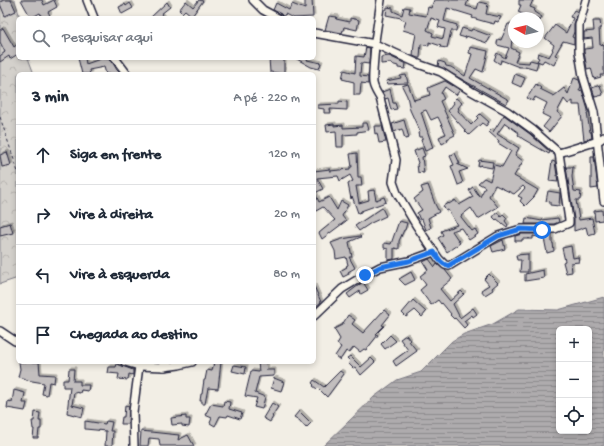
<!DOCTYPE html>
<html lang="pt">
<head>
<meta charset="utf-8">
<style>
  :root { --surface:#fff; --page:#f6f6f7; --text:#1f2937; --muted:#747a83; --line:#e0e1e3 }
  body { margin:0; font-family:"Gochi Hand",sans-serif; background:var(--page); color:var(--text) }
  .controls { position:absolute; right:12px; bottom:12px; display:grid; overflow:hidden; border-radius:6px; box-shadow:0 2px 6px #0003 }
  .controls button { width:36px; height:36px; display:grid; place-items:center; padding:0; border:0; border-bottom:1px solid var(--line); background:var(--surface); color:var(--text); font:20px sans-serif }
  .compass { position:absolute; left:508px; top:12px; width:36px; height:36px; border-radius:50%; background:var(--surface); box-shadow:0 2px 6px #0003; rotate:278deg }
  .stop { position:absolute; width:12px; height:12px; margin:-9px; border:3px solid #1a73e8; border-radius:50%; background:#fff }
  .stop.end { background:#1a73e8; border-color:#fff; box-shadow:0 1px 4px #0008 }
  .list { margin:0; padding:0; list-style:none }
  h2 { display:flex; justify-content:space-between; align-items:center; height:52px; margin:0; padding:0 16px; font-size:17px }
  h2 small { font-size:13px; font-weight:400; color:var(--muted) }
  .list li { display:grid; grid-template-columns:26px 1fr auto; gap:12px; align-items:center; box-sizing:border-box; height:60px; padding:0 16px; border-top:1px solid var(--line) }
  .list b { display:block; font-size:15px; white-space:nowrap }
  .list em { font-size:13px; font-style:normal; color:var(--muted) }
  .icon { flex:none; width:22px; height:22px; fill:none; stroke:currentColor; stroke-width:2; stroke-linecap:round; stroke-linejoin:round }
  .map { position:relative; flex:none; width:604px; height:446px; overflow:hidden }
  .search { position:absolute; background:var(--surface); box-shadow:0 2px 6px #0003; left:16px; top:16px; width:300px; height:44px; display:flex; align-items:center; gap:10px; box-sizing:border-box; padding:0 14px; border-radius:6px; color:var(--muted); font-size:15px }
  .panel { position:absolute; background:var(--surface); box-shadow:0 2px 6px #0003; left:16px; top:72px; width:300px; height:292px; border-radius:6px }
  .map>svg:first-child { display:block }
  .forest { fill:url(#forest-crowns); stroke:#7b7a84 }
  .water { fill:url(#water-rules); stroke:#76747f; fill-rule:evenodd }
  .building { fill:#c2bebe; stroke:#22223b; fill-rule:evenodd; filter:url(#shadow) }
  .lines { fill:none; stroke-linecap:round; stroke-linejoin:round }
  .minor-casing { stroke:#22223b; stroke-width:10 }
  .path { stroke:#22223b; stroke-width:1; stroke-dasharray:3 3; stroke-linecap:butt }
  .minor { stroke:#fbf7ec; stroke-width:7 }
  .route { stroke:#1a73e8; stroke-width:5 }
</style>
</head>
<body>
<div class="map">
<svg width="604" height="446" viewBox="0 0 604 446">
  <defs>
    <pattern id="forest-crowns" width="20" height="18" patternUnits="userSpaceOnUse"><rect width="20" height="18" fill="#d4d1cc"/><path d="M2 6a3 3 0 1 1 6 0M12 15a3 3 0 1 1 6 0" fill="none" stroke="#b6b3b0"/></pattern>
    <pattern id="water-rules" width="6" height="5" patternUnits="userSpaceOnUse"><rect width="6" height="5" fill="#aeabad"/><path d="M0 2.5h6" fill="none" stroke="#8d8b8e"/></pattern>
    <filter id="shadow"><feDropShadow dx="2" dy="-2" stdDeviation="0" flood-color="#0004"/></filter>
  </defs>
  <rect width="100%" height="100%" fill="#f2eee5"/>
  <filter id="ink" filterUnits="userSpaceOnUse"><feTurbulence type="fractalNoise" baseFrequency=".025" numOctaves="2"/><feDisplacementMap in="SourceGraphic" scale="8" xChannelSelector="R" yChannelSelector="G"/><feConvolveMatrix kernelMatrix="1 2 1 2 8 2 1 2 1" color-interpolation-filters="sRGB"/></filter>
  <g filter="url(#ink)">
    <polygon class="forest" points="0,0 15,0 20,18 18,18 18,58 28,58 34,74 18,74 18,278 0,284"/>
    <path class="water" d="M604,297V446H323L374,397L397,380L421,372L452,341L464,334L493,324L519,309L558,310ZM559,329H589V431H559Z"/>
    <g class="building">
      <polygon points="4,0 11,0 16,11 5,16 0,4 0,2"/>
      <polygon points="21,0 42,0 44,5 54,0 57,7 48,12 50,15 46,18 42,18 40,13 31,18"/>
      <polygon points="199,0 203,1 192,16 185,10 182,13 179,10 186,1 193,7"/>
      <polygon points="305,0 312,0 313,17 293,18 285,14 283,17 281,14 273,10 276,3 289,10 292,4 305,9"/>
      <path d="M434,0H468L466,6L477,9L479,2L488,4L486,14L501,17L498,22L495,21L494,24L486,22L472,18L473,16L447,8L444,21L457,25L456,31H451L447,48L440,47L441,46L429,42V46L421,44L420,58H418L413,56L414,44L416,34L403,30L406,21L401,19V18L386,15L387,7L393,8V11L402,15L404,7L410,8L409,13L426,16L428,7L431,8ZM431,18L440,21L438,27L445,29L443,39L432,36L433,33L427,30Z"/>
      <polygon points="519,0 533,0 530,7 535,9 534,12 542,17 540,21 538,21 538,18 532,18 518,12 521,5 519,5"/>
      <polygon points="167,2 170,7 161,14 164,18 150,18"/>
      <polygon points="130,3 133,8 122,14 119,7 125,4 126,6"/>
      <polygon points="574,10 578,12 574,24 574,32 572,37 574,38 574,44 563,41 555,55 558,56 554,65 544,60 542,63 537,61 539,58 537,57 538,53 549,57 553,50 552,49 554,45 545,38 555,25 566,33 573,18 570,17"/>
      <polygon points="329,16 337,17 336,19 350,22 350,18 359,20 357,30 344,27 342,33 325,30"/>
      <polygon points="593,21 600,21 601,28 599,28 600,45 603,44 604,47 604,75 600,75 601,77 594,79 591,68 587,69 584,52 584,49 593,48 592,38 584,39 584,32 594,31"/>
      <polygon points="508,24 514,24 514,39 512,39 511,48 519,52 515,62 529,63 530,60 538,62 536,69 525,66 525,67 519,67 501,60 500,64 494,60 497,53 505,58 509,48 497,45 497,43 498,39 501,40"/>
      <polygon points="3,28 14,47 18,44 18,54 10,59 9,56 0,62 0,56 5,52 0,42 0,30"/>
      <polygon points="462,28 471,31 472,29 491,36 487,43 466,36 466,38 459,36"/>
      <polygon points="366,47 370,48 369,64 361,63 360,74 360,76 368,77 368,84 361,83 360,95 354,95 354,82 342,79 344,70 355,73 356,56 364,57"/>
      <polygon points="470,47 488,51 483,72 476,69 470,78 509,100 506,104 438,66 439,61 445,63 446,66 451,67 465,76 472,54 469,53"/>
      <polygon points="389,56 406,64 405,69 398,68 398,66 391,64 391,63 381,64 381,57"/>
      <polygon points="78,58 85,58 86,64 103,58 110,58 117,70 121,74 106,74 104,67 89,70 90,74 82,74"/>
      <polygon points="269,58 284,58 284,74 270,72"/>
      <polygon points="295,58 308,58 307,60 321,63 319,69 311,67"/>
      <polygon points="515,74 525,78 521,87 512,83"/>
      <polygon points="406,75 408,83 387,84 386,81 401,78 400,76"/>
      <polygon points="574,78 579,80 581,86 579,91 582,90 588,110 588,113 587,113 590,132 591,132 592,138 584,140 580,105 573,105 573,101 568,104 564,99 557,112 562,116 549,132 543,127 550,118 542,114 547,103 535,97 533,101 527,98 536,84 541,88 540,89 554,96 564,88 568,94"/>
      <polygon points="445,81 460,90 456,95 445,87 441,93 444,99 440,101 455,135 447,139 448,141 442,144 439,137 446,134 438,117 431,120 426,110 421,112 433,148 425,151 421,140 422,139 422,137 419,137 418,133 420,132 410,110 407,96 402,86 408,84 414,100 430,95 428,88"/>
      <polygon points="600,85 603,95 595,97 592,88"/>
      <polygon points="390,89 393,103 395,103 397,109 391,110 388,98 385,99 382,92"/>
      <polygon points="456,98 462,103 458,108 459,109 458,111 471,125 478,118 477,117 480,114 489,122 486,126 482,123 469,135 465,131 465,130 448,111 454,103 452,102"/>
      <polygon points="339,101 347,102 347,110 330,109 331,113 324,113 324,109 318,108 318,105 339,104"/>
      <polygon points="504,115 530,134 550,152 549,154 523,139 518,135 519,133 505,123 497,134 519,148 515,155 523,161 514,176 538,190 534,197 525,206 520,201 522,198 518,196 525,188 523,186 514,194 495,185 489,196 498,207 478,219 471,208 461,216 461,217 472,231 475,229 478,234 469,240 461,228 452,231 460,243 447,252 438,238 443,235 441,231 457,225 448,210 446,211 443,206 448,203 449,204 455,200 459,205 473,197 469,190 473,187 480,197 485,187 478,183 484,178 490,181 494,165 502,167 511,151 498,143 499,141 489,132 491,130 493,132"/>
      <polygon points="404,120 409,138 405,139 402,129 394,132 392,124"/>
      <polygon points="362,123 367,123 369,130 357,132 357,134 343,135 343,147 337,147 336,131 327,132 326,125 334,124 334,126 343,125 343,128 362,127"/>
      <polygon points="374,126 382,126 386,142 379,143 377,133 375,134"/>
      <polygon points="422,148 425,156 422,157 424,173 422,173 422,172 418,173 417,164 418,163 414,151"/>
      <polygon points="7,152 11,165 2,167 0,155"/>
      <polygon points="357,153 358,177 361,177 362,186 356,186 359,203 369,200 368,191 374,190 376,200 384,197 386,202 361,211 361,212 358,213 352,196 351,199 348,184 353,181 350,175 340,181 338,176 317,178 323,189 315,193 319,202 329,197 337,210 341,201 348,205 342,216 346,221 322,239 319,233 335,220 323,207 316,211 314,207 314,171 330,169 330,171 350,169 350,167 352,167 350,154"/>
      <polygon points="455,153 460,164 457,164 468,169 459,172 463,183 458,185 451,166 454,165 450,156"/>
      <polygon points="591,157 594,157 598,188 591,189"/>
      <polygon points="479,160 493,162 492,168 481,166 482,165 478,166"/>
      <polygon points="552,161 555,162 558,182 549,181"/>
      <polygon points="566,167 573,167 572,177 574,191 581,192 580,200 576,200 579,220 592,218 595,233 588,235 586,227 574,231 574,219"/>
      <polygon points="428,185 435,204 439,212 428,218 431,228 426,230 422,219 420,220 417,213 422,210 414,199 423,192 421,187"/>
      <polygon points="548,191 560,193 559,206 550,205 550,202 546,201"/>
      <polygon points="382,208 386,216 371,223 359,231 355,226"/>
      <polygon points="602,210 603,220 595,221 594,211"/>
      <polygon points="497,212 501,217 503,214 507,218 505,221 508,225 507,227 497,219 496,220 493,217"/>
      <polygon points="526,218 542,221 542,220 558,218 559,222 554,224 525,224"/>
      <polygon points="399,221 407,223 405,230 404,230 399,241 399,249 394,248 394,259 388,260 388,249 384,248 384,243 391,244"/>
      <polygon points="10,223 13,233 0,236 0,226"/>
      <polygon points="522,234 552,234 552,243 553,243 554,251 547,253 544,238 533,236 533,239 529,239 529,238 529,239 522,239 522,241 515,241 515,236"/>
      <polygon points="360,236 361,237 349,242 352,257 349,257 355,268 348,272 349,274 343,277 340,271 347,267 346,266 348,265 346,257 336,259 335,251 331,243 342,239"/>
      <polygon points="503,240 505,249 493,252 491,246"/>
      <polygon points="571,246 573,258 578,257 579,262 571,263 572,272 566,273 563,262 565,261 562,248"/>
      <polygon points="528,254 528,272 520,272 521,260 517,260 516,255"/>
      <polygon points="429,259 435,267 437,264 445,270 452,279 440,289 450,301 461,291 464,294 453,304 460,318 473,308 477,314 473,317 472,315 464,321 467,325 464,328 455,318 454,319 450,315 451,314 442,303 441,304 438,300 431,305 420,290 426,285 420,276 428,270 423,262"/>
      <polygon points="543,270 544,278 525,281 525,274"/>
      <polygon points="411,272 415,280 405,285 399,279"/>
      <polygon points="489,274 498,283 492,288 493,290 485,295 481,290 489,285 484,279"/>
      <polygon points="363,282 368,290 361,294 360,291 350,298 347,294"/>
      <polygon points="314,286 321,302 314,308"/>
      <polygon points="413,300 426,312 422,317 415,310 406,317 402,313"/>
      <polygon points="384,310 390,315 382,325 384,326 376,334 378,335 366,350 364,349 360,352 354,347 349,353 346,351 340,360 335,356 341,347 337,344 340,339 334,329 342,325 348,315 355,320 352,324 363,333"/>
      <polygon points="390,335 396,341 385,349 381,344"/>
      <polygon points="406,335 410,340 409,341 417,351 396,366 393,361 408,350 400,339"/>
      <polygon points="350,356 361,367 371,358 375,362 361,375 355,367 353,368 348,363 350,361 347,358"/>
      <polygon points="19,362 39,362 40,374 55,375 54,383 49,382 47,395 42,394 44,383 26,380 26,379 18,377 20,369"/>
      <polygon points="214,362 221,362 218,389 208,388 205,404 202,404 202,401 200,401 201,394 202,394 204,380 205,380 207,370 212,371"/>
      <polygon points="258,362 266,362 267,370 274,370 274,376 259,377 255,393 265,397 262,409 254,407 257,398 245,396 251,371 259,372"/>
      <polygon points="117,364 133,370 133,375 129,374 128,380 118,379 119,374 108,373 109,367 116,367"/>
      <polygon points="234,365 246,367 245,374 232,371"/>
      <polygon points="69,369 74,369 73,381 80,381 80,385 89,385 88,391 81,390 80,393 74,392 72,405 84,408 82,417 67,413 70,387 63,387 63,380 68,380"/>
      <polygon points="340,371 344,374 327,397 318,388 317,389 313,386 314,385 312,383 314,380 324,387"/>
      <polygon points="274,378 284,382 281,391 271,388"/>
      <polygon points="14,390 25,393 23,403 27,403 25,411 7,408 8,401 12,402"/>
      <polygon points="224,401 230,402 229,409 242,413 240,419 228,415 227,417 220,416 215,426 210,423 212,418 205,415 211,404 223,406"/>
      <polygon points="272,403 278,407 272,416 273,417 270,422 263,418"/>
      <polygon points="125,405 129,406 128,424 121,424 122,417 124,417"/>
      <polygon points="299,411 311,423 306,428 299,420 294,417"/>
      <polygon points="35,412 40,413 39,421 41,421 41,429 39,429 38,438 33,438 34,429 33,429 32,421 34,421"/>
      <polygon points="186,416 186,419 190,419 189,427 182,426 182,424 172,425 171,418"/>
      <polygon points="85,421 105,424 106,421 112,422 110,431 113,431 112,446 105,446 106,431 85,429"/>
      <polygon points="141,431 179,435 178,440 188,435 194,446 160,446 159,439 149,438 148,446 140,446"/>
    </g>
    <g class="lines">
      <defs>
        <g id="minor">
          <polyline points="87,0 94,18"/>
          <polyline points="253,0 263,10 278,18"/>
          <polyline points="586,0 579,25 579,52 583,76 594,112 604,201"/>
          <path d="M314,33L375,44L421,65L441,72L471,91L507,111L533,130L559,153L569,220V223L555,229H521L498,236L449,266L445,265L439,259L416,225L397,193L393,182L396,160L380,98C377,93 374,89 373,83C372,73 375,52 375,41L381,0"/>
          <polyline points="115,58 127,74"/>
          <polyline points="559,153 598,141 604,137"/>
          <polyline points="314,316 342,289 365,275 380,267 409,261 434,252"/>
          <polyline points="0,331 15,341 18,342"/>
          <polyline points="125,362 139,366 164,367 164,362"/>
          <polyline points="164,367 179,365 192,362"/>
          <polyline points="134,446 133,412 139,366"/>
        </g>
      </defs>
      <use href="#minor" class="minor-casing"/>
      <polyline class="path" points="0,117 18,172"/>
      <use href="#minor" class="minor"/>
    </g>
  </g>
  <g class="lines" filter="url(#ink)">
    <path class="route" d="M365,275L380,267L409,261L434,252C438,258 441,264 448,266L498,236L521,229L542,230"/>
  </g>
</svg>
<div class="controls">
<button>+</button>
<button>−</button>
<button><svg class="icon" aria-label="locate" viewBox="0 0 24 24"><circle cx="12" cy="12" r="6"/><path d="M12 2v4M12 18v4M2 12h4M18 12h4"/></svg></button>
</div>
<svg class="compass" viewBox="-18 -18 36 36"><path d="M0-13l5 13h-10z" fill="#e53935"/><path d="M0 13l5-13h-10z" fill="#747a83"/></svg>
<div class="stop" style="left:542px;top:230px"></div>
<div class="stop end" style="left:365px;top:275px"></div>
<div class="search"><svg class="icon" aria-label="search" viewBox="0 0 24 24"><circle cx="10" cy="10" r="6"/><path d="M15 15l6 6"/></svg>Pesquisar aqui</div>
<section class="panel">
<h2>3 min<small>A pé · 220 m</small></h2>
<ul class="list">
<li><svg class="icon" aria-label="ahead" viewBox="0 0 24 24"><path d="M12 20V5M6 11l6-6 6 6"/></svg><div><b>Siga em frente</b></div><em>120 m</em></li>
<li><svg class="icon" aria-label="right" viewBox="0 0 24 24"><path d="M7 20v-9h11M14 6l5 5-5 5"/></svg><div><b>Vire à direita</b></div><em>20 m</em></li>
<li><svg class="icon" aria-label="left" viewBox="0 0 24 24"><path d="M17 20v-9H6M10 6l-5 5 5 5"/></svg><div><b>Vire à esquerda</b></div><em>80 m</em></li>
<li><svg class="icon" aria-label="arrive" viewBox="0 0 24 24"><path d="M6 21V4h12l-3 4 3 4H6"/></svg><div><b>Chegada ao destino</b></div></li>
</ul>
</section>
</div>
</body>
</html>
